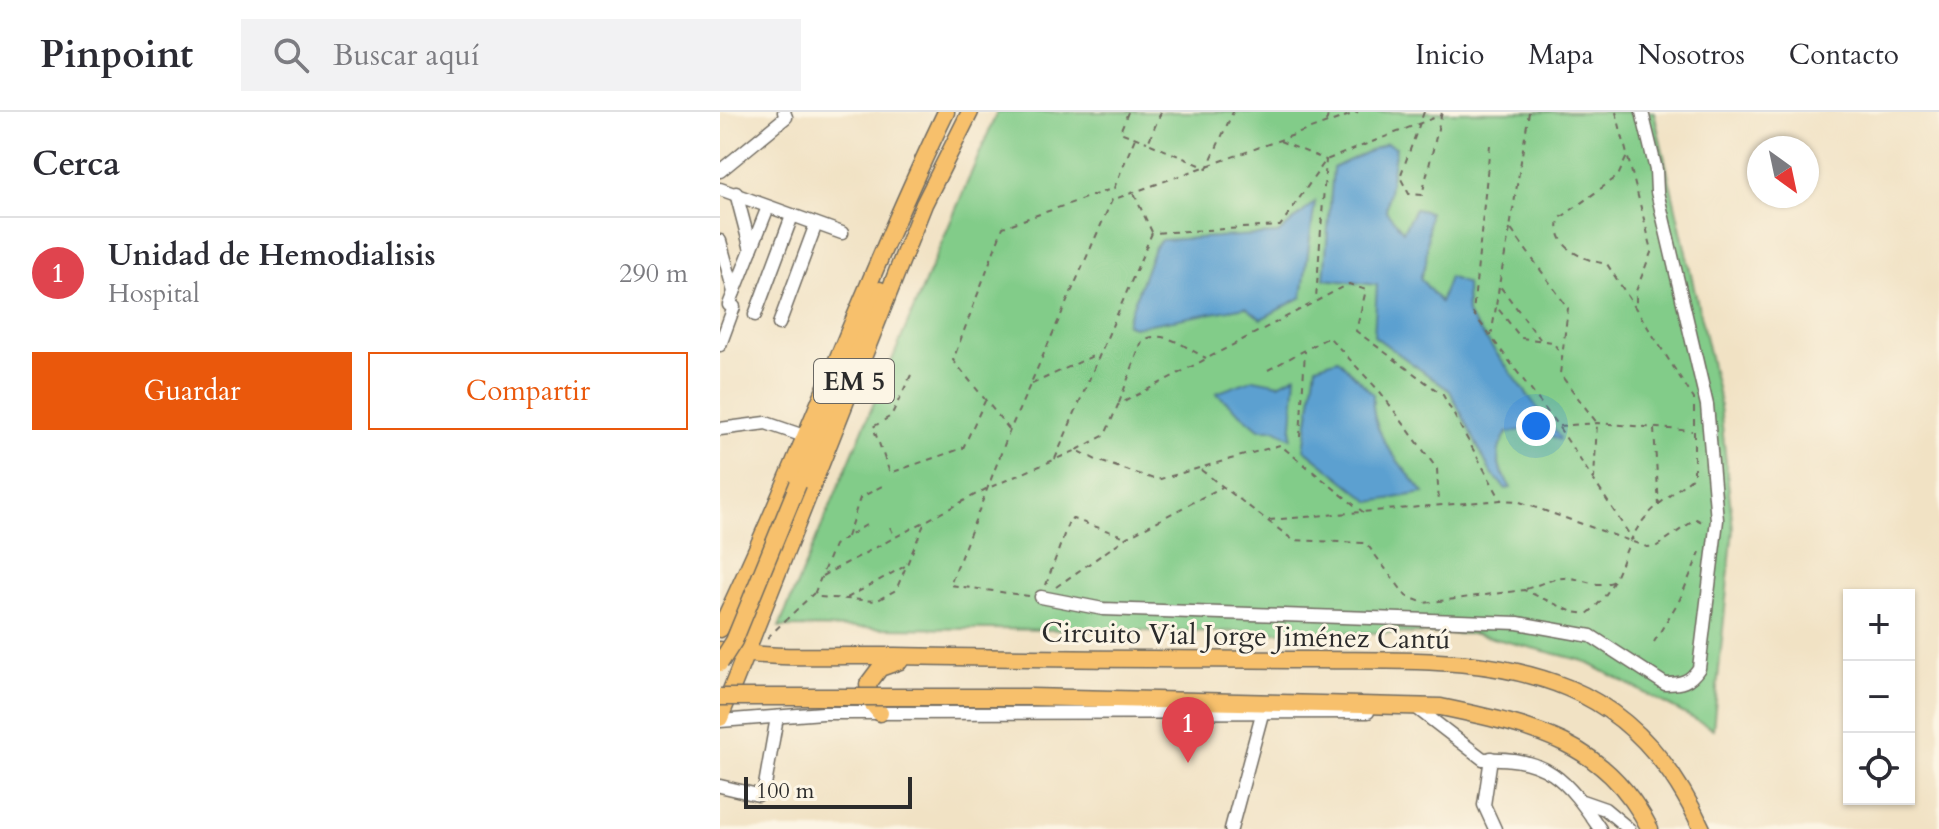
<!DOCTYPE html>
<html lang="es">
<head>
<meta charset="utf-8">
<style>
  :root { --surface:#fff; --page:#f2f2f3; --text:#2b2b33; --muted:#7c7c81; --line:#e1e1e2; --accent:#ea580c }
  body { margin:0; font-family:Cardo,serif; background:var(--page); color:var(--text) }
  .controls { position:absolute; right:24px; bottom:24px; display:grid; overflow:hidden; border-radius:0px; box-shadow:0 2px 6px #0004 }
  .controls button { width:72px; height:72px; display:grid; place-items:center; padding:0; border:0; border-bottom:2px solid var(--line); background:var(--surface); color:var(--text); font:40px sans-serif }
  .compass { position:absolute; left:1027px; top:24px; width:72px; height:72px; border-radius:50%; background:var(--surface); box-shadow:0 2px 6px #0004; rotate:147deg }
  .scale { position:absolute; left:24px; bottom:20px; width:168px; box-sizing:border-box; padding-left:8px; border:4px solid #2b2b2b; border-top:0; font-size:22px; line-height:28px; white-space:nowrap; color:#2b2b2b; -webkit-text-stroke:6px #fcf5e5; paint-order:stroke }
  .you { position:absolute; left:816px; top:314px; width:28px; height:28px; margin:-20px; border:6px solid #fff; border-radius:50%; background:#1a73e8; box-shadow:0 0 0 12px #1a73e833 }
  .badge { display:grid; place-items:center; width:52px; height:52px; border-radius:50%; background:var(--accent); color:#fff; font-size:26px; font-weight:700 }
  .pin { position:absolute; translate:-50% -66px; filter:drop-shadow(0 2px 4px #0008) }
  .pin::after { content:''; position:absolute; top:42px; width:28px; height:24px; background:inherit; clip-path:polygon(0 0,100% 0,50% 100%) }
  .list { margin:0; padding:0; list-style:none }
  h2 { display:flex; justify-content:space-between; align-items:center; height:104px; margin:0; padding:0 32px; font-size:34px }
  h2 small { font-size:26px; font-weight:400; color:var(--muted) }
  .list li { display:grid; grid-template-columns:52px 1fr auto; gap:24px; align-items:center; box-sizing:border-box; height:112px; padding:0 32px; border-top:2px solid var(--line) }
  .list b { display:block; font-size:30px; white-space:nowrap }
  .list p { margin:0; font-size:26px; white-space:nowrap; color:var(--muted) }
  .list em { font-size:26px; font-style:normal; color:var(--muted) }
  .actions { display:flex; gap:16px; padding:24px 32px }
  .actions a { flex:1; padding:18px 0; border:2px solid var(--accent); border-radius:0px; text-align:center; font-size:28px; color:var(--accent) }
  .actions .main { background:var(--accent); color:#fff }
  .icon { flex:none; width:44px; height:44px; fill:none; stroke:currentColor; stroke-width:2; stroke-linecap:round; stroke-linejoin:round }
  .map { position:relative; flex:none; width:1219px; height:717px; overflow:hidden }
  header { display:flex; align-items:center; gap:48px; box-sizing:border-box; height:112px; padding:0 40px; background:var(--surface); border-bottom:2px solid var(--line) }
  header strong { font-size:38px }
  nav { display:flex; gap:44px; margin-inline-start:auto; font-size:28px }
  .search { width:560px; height:72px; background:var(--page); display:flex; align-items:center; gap:20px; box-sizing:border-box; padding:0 28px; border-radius:0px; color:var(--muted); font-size:30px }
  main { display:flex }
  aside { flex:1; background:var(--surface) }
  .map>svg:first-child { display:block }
  .green { fill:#82cc89; stroke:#567c5a; stroke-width:2 }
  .water { fill:#5ba0d0; stroke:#43667e; stroke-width:2 }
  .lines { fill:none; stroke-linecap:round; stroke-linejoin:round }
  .minor-casing { stroke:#706b61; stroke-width:15 }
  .major-casing { stroke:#706b61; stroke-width:19 }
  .path { stroke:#706b61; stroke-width:2; stroke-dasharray:6 6; stroke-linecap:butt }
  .minor { stroke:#fff; stroke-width:12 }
  .major { stroke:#f7c06c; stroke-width:16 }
  .major-bridge-casing { stroke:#706b61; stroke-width:19; stroke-linecap:butt }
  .major-bridge { stroke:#f7c06c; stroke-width:16 }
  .labels { text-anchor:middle; stroke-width:6; stroke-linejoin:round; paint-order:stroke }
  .shield { fill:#fcf5e5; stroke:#6a6863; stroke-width:2 }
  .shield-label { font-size:26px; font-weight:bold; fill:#2b2b2b }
  .street-label { font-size:28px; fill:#2b2b2b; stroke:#fcf5e5 }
</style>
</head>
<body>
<header>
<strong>Pinpoint</strong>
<div class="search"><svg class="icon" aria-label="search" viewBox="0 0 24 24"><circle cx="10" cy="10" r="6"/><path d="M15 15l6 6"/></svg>Buscar aquí</div>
<nav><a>Inicio</a><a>Mapa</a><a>Nosotros</a><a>Contacto</a></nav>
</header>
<main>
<aside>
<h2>Cerca<small></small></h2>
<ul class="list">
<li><span class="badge" style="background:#e0444e">1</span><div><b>Unidad de Hemodialisis</b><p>Hospital</p></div><em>290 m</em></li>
</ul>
<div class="actions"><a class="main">Guardar</a><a>Compartir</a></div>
</aside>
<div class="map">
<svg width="1219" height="717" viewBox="0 0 1219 717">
  <rect width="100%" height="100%" fill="#fcf5e5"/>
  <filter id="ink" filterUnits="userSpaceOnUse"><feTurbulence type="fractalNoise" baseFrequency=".0125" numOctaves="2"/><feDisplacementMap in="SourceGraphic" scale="16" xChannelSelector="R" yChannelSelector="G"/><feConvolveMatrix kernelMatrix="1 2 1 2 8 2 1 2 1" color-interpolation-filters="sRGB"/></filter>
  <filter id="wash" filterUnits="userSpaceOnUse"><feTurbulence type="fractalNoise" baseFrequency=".006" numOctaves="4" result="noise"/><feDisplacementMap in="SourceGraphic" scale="32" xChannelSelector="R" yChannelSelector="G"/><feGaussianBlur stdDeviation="1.8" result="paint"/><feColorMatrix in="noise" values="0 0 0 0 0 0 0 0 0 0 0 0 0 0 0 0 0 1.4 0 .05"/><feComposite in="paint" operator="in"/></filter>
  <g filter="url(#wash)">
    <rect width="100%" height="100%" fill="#f1e2c4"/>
    <polygon class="green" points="277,0 934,0 999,285 1013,417 993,617 864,549 756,522 59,515"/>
    <g class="water">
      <path d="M666,31L676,35L666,99L683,119L695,97L709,100L706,151L700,166L720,190L729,165L746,172L747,202L840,326L839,328L814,315L787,321C772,343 778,356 791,376L786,377L771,361L730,279L654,224L657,173L604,167L613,56Z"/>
      <polygon points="595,90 582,185 541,207 526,195 413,215 406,212 434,136 441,128 558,122"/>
      <path d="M618,247L653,282C649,322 680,351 704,381L651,390L584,337L596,254Z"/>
      <polygon points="576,263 571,326 555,317 539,317 496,281 534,267 559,272"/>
    </g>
  </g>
  <g filter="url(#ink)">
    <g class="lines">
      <defs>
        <g id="minor">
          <polyline points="0,59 66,5 64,0"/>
          <polyline points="0,77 122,121"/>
          <polyline points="16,81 31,138"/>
          <polyline points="0,129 14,180"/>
          <polyline points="9,193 48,95"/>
          <polyline points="35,203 72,104"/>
          <polyline points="59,212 96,112"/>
          <polyline points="0,233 14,195"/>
          <polyline points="0,317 46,311 84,324"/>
          <path d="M321,485L383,497L798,511L871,524L945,572C961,572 970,570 979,556L997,408L987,293L937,80L936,58L922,0"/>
          <path d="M698,597L763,647C826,643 847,668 880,717"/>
          <polyline points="0,609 103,601 648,600"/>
          <polyline points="771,646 764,693 775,717"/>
          <polyline points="0,674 38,683 44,679 57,605"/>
          <polyline points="862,689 885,697 909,717"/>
          <polyline points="511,717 542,602"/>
        </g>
        <g id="major">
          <polyline points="78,372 160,178"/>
          <path d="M0,517C81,347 144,170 226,0"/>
          <path d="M0,538C56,548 118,543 175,544C314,547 453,547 592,548C677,549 769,543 848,576C913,603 954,655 982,717"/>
          <path d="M310,585L721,595C811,614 884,628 930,717"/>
          <polyline points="160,601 150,589 148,572 160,556 180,549"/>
          <polyline points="0,606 204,92 250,0"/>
        </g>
      </defs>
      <use href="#minor" class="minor-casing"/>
      <use href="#major" class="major-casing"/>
      <g class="path">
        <polyline points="408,0 400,20 427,30"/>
        <polyline points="441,0 428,31 487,56 513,0"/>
        <polyline points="704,0 680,65 689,82 702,83 722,0"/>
        <polyline points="809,0 790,116 848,196 840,262 877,311 874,367"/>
        <polyline points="896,0 932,138 916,179 916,192"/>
        <polyline points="606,10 609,0"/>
        <polyline points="560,29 606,48 596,187"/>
        <polyline points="770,33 753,201 838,314 913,428"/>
        <polyline points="414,82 432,120"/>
        <polyline points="790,117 779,173 820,227"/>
        <polyline points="779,175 776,194 801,226 833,230 842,244"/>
        <polyline points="771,224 776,195"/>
        <polyline points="548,258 609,225 661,281 717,357 719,392"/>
        <polyline points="191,263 171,304 153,315 170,361 243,336 265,289"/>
        <polyline points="312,272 375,243"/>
        <path d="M399,291L422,229C443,216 466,236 486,246"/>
        <polyline points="839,314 877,311 972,319"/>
        <polyline points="289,317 233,248 283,115 394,76 415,26"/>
        <polyline points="934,317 939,394"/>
        <polyline points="580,325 585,239"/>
        <polyline points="357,338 385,323 398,293 629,172 646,178 636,219 723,283 781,388"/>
        <polyline points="335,347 432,121 560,114 606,48 721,3"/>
        <path d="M481,358L573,428L646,431L686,484L704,491L804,478L853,500L867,502C903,475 899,435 926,405C939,390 959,377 974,364V287L887,152C864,148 833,137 839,107L898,64L907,44"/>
        <polyline points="549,408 781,388 797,389 927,435 937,434 976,407 984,411"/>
        <polyline points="146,413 114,433 95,480 98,485 156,489 176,478 205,410"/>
        <polyline points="170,415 175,425"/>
        <polyline points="127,425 140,386 162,374"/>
        <polyline points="102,464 266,377 357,338 376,348 437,368 560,333 643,400"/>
        <polyline points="326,473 350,406 406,425"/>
        <polyline points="336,475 407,425 502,375"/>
        <path d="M806,477C819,473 836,464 851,466C869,469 876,476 895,469"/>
        <polyline points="309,484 230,473 290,318 392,88 638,0"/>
        <polyline points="127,486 185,454"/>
        <polyline points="47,526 94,481"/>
        <polyline points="934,530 960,487 980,440"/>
      </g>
      <use href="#minor" class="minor"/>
      <use href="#major" class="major"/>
      <defs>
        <g id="major-bridge">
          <polyline points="0,551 14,529 78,372"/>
          <polyline points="0,585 310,585"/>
        </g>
      </defs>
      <use href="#major-bridge" class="major-bridge-casing"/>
      <use href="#major-bridge" class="major-bridge"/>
    </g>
  </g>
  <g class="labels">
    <rect class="shield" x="94" y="247" width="80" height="44" rx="6"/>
    <g class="shield-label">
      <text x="134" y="278">EM 5</text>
    </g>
    <g class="street-label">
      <text transform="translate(526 523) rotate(1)" y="10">Circuito Vial Jorge Jiménez Cantú</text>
    </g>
  </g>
</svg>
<div class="controls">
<button>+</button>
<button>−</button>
<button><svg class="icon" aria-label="locate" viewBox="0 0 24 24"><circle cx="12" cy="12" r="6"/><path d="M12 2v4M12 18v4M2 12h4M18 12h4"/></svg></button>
</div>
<svg class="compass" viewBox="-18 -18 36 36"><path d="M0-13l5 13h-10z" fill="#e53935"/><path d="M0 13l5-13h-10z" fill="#7c7c81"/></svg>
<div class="scale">100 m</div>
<div class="you"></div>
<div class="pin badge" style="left:468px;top:651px;background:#e0444e">1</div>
</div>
</main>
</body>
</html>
